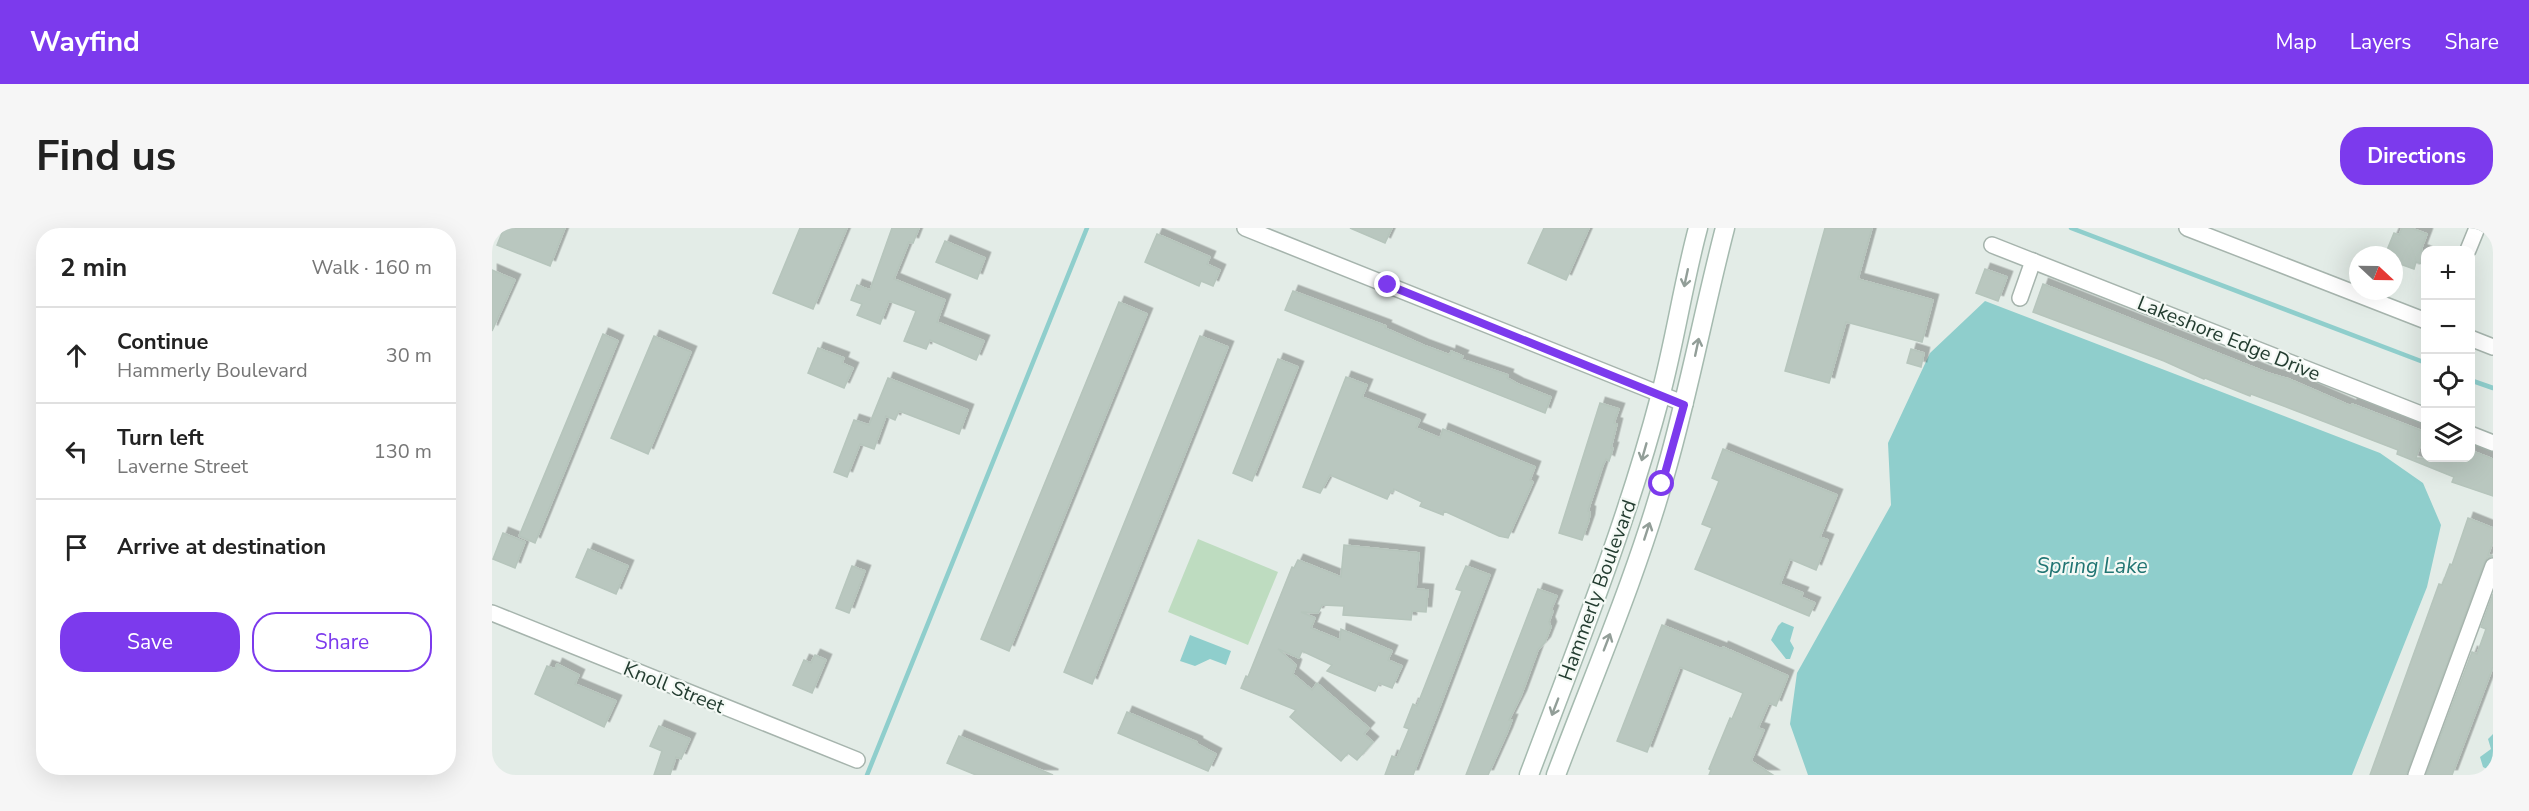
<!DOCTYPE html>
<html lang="en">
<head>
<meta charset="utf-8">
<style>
  :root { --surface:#fff; --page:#f6f6f6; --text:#222; --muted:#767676; --line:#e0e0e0; --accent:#7c3aed }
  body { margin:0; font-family:"Nunito Sans",sans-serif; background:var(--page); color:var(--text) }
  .controls { position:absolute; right:18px; top:18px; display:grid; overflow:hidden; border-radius:12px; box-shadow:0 6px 24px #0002 }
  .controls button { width:54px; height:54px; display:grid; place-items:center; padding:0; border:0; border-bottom:2px solid var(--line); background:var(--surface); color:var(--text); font:30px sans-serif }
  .compass { position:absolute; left:1857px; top:18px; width:54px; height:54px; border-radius:50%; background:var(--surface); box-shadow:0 6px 24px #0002; rotate:112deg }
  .stop { position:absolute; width:18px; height:18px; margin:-14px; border:4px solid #7c3aed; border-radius:50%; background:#fff }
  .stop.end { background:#7c3aed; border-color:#fff; box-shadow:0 2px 6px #0008 }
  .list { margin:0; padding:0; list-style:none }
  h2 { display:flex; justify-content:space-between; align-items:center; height:78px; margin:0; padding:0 24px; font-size:26px }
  h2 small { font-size:20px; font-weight:400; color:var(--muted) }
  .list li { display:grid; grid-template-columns:39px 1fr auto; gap:18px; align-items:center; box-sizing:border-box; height:96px; padding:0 24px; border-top:2px solid var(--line) }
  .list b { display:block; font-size:22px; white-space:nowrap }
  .list p { margin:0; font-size:20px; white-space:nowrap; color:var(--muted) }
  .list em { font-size:20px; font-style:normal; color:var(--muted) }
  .actions { display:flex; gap:12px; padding:18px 24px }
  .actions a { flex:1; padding:14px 0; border:2px solid var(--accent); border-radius:24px; text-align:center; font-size:21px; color:var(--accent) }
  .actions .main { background:var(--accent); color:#fff }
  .icon { flex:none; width:33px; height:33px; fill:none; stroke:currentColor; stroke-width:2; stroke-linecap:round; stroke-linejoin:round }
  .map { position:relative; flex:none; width:2001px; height:547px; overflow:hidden; border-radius:24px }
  header { display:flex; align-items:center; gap:36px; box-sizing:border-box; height:84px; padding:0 30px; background:var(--accent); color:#fff }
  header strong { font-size:28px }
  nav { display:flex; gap:33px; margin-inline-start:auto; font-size:21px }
  .intro { display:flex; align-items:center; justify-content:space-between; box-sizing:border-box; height:144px; padding:0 36px }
  h1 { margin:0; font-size:42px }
  .button { padding:15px 27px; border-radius:24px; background:var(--accent); color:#fff; font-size:21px; font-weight:700 }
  main { display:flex; gap:36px; padding:0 36px }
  aside { flex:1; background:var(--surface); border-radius:24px; box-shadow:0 6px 24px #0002 }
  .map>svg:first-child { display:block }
  .green { fill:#bedcc0 }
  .water { fill:#8fcecc }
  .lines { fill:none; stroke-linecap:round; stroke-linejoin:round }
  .stream { stroke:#8fcecc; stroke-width:4.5 }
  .building { fill:#b9c7bf; stroke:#b6c5bc; stroke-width:1.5; filter:url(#shadow) }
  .street-casing { stroke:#a6b4ad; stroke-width:18 }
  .secondary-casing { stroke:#a5baaf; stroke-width:21 }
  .street { stroke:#fff; stroke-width:15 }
  .secondary { stroke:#fff; stroke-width:18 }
  .oneway { stroke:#929e98 }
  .route { stroke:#7c3aed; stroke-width:8 }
  .labels { text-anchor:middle; stroke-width:4.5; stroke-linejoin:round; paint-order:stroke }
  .street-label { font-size:20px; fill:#243d31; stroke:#f4f9f5 }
  .water-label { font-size:21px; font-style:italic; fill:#217573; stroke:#f4f9f5 }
</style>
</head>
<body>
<header>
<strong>Wayfind</strong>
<nav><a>Map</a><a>Layers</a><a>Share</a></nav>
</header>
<div class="intro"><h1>Find us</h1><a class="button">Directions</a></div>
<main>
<aside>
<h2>2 min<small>Walk · 160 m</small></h2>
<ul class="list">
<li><svg class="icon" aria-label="ahead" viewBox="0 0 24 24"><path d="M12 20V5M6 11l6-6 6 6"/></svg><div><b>Continue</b><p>Hammerly Boulevard</p></div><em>30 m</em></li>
<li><svg class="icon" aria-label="left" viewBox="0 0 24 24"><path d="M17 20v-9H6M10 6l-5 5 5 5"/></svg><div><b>Turn left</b><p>Laverne Street</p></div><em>130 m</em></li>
<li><svg class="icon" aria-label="arrive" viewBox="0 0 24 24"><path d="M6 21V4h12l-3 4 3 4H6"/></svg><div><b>Arrive at destination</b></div></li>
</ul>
<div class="actions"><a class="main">Save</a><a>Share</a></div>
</aside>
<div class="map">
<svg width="2001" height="547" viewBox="0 0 2001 547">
  <defs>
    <filter id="shadow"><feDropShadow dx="5.5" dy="-5.5" stdDeviation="0" flood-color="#0004"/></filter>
  </defs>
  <rect width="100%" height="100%" fill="#e3ece7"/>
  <polygon class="green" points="706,311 786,344 756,417 676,384"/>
  <g class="water">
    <polygon points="1493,73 1888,225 1931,255 1949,297 1935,359 1860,547 1316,547 1298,496 1305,445 1399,277 1396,215 1438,125"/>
    <polygon points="1290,394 1302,399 1298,413 1302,420 1298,431 1294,431 1279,412 1286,398"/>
    <polygon points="698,407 739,423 734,437 718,431 703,438 688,433"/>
    <polygon points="2001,506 2001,535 2000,539 1995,541 1991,539 1988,529 1999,521 1996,511"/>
  </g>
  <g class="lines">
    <g class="stream">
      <polyline points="1579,0 1934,135"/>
      <polyline points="1978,152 2001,160"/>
      <polyline points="375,547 595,0"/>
    </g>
  </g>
  <g class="building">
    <polygon points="12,0 73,0 58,38 5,17"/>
    <polygon points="308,0 355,0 321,81 281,65"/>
    <polygon points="400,0 427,0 421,15 417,14 402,51 453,72 445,94 492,113 484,132 438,112 434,121 412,113 424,83 397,73 388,96 365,87 370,76 359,72 365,57 378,62"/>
    <polygon points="858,0 900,0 893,15"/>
    <polygon points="1052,0 1097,0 1074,52 1036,35"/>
    <polygon points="1333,0 1380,0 1366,51 1441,72 1430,114 1354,94 1337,155 1293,143"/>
    <polygon points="1910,0 1919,0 1935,6 1929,22 1934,24 1934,37 1924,34 1922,41 1902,34 1900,24 1895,22 1902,5 1907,7"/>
    <polygon points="665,6 718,29 715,36 728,42 721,58 709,53 707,58 653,34"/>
    <polygon points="453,13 493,30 485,51 444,34"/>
    <polygon points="1493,41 1515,49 1506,73 1484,65"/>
    <polygon points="0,42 23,52 0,103"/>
    <polygon points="1551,56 1776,145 1797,151 1859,178 1860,176 1933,204 1924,230 1978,230 1978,222 2001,231 2001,268 1960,254 1962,249 1905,226 1906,222 1789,177 1759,166 1758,168 1713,150 1712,151 1672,133 1541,84"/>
    <polygon points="801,63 894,98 893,100 931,117 958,127 959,123 971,128 969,131 1016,147 1015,150 1026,156 1059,169 1053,185 793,82"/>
    <polygon points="627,74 655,86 517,423 489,411"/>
    <polygon points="111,106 126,113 43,315 27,308"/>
    <polygon points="162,108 199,124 156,226 119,210"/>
    <polygon points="708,108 736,119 600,456 572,444"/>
    <polygon points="326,120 352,130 350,135 361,140 352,160 316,145"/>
    <polygon points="1419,121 1432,125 1429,139 1415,135"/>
    <polygon points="786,131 806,139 760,253 741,245"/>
    <polygon points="854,149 875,157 870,169 928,192 924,200 948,210 951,201 1043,239 1038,252 1041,254 1016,310 1007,308 952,283 951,287 928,278 930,274 902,261 901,264 899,263 895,271 838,247 828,265 811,259"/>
    <polygon points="396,150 476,182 467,206 407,183 403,192 394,188 382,221 368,216 355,249 342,244 362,192 377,197"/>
    <polygon points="1108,175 1127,181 1122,195 1125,196 1119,220 1121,220 1117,233 1114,231 1111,237 1096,283 1098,284 1097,292 1090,312 1067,305"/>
    <polygon points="1231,221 1345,267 1328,309 1336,312 1324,342 1298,331 1288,356 1311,365 1309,369 1323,375 1317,388 1203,341 1220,300 1210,296 1227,253 1220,250"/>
    <polygon points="1976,290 2001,300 2001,314 1996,327 2001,328 1995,330 1992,335 1914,547 1878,547 1947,356 1950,357 1958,336 1960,337"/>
    <polygon points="11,305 33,314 23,340 1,331"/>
    <polygon points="852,317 927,325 924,361 936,362 934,384 920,383 919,392 851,387 852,378 830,377 826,385 809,384 823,390 819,400 848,412 849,401 900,423 896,432 910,438 900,460 887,455 883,463 835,443 840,437 810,423 807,430 786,421 804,437 801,446 820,462 825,455 877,500 872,506 881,514 865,532 856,525 849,533 798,489 804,482 749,460 754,448 756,449 800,339 802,340 806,332 849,349"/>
    <polygon points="96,321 136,338 124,366 84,349"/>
    <polygon points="360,338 373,343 357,385 344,380"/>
    <polygon points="974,338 998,347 945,486 921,547 893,547 900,528 905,530 917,501 912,499 921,476 925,478 970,363 964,361"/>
    <polygon points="1046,361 1065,368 1059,382 1061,383 1057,394 1059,399 1053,414 1046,422 1029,468 1017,492 1020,492 1015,505 996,547 974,547"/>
    <polygon points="2001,366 2001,439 1960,547 1934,547 1980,424 1985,426 1994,401 1989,399"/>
    <polygon points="1170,397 1230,421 1231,419 1296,448 1284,478 1277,475 1266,500 1272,502 1259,533 1281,547 1217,547 1219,542 1217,541 1238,490 1240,491 1251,465 1188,439 1155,524 1125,513"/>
    <polygon points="323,427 334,432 320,465 301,457 312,432 319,435"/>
    <polygon points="65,436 87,447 83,456 124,473 112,499 43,466 55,438 63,441"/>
    <polygon points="635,484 705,514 705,516 724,526 716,543 626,505"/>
    <polygon points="167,498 198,511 189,531 184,529 178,547 162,547 170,523 158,518"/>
    <polygon points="467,508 561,547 484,547 455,535"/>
  </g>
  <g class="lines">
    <defs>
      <g id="street">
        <polyline points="753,0 1193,176"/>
        <polyline points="1695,0 1934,93"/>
        <polyline points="1500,17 1934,188"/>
        <polyline points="1976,22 1985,0"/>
        <polyline points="1528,70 1541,33"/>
        <polyline points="1978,110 2001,119"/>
        <polyline points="1978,206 2001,215"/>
        <polyline points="0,385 365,532"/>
        <polyline points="1924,547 2001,338"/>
      </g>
      <g id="secondary">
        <path d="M1037,547C1084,422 1134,298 1168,169C1183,113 1191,56 1206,0"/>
        <path d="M1064,547C1102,446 1145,347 1174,243C1197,163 1212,81 1233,0"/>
      </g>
    </defs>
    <use href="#street" class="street-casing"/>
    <use href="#secondary" class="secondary-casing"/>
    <use href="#street" class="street"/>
    <use href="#secondary" class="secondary"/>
  </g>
  <defs><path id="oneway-shaft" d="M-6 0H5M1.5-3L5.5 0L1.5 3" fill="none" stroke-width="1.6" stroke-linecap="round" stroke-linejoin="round" transform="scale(1.5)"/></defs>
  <g class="oneway">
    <use href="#oneway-shaft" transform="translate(1194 50) rotate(102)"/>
    <use href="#oneway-shaft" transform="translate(1205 119) rotate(-78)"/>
    <use href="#oneway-shaft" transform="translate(1152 224) rotate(106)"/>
    <use href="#oneway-shaft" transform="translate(1155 303) rotate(-72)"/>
    <use href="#oneway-shaft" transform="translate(1115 414) rotate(-69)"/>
    <use href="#oneway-shaft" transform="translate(1063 479) rotate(111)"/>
  </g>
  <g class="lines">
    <polyline class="route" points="896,57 1192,177 1170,256"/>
  </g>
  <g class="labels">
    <g class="street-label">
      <text transform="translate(1737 110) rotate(22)" y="7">Lakeshore Edge Drive</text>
      <text transform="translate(1105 362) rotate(-70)" y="7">Hammerly Boulevard</text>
      <text transform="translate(182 459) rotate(22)" y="7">Knoll Street</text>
    </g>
    <g class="water-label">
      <text x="1600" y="345">Spring Lake</text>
    </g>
  </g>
</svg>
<div class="controls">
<button>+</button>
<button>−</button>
<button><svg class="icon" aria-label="locate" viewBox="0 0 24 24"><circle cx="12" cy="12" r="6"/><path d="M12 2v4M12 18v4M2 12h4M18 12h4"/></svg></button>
<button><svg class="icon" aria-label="layers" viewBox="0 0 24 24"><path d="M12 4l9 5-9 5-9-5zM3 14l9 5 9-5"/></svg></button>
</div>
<svg class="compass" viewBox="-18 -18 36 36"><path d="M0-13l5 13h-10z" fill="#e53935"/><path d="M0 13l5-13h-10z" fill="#767676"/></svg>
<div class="stop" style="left:1170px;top:256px"></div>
<div class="stop end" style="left:896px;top:57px"></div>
</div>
</main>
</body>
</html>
